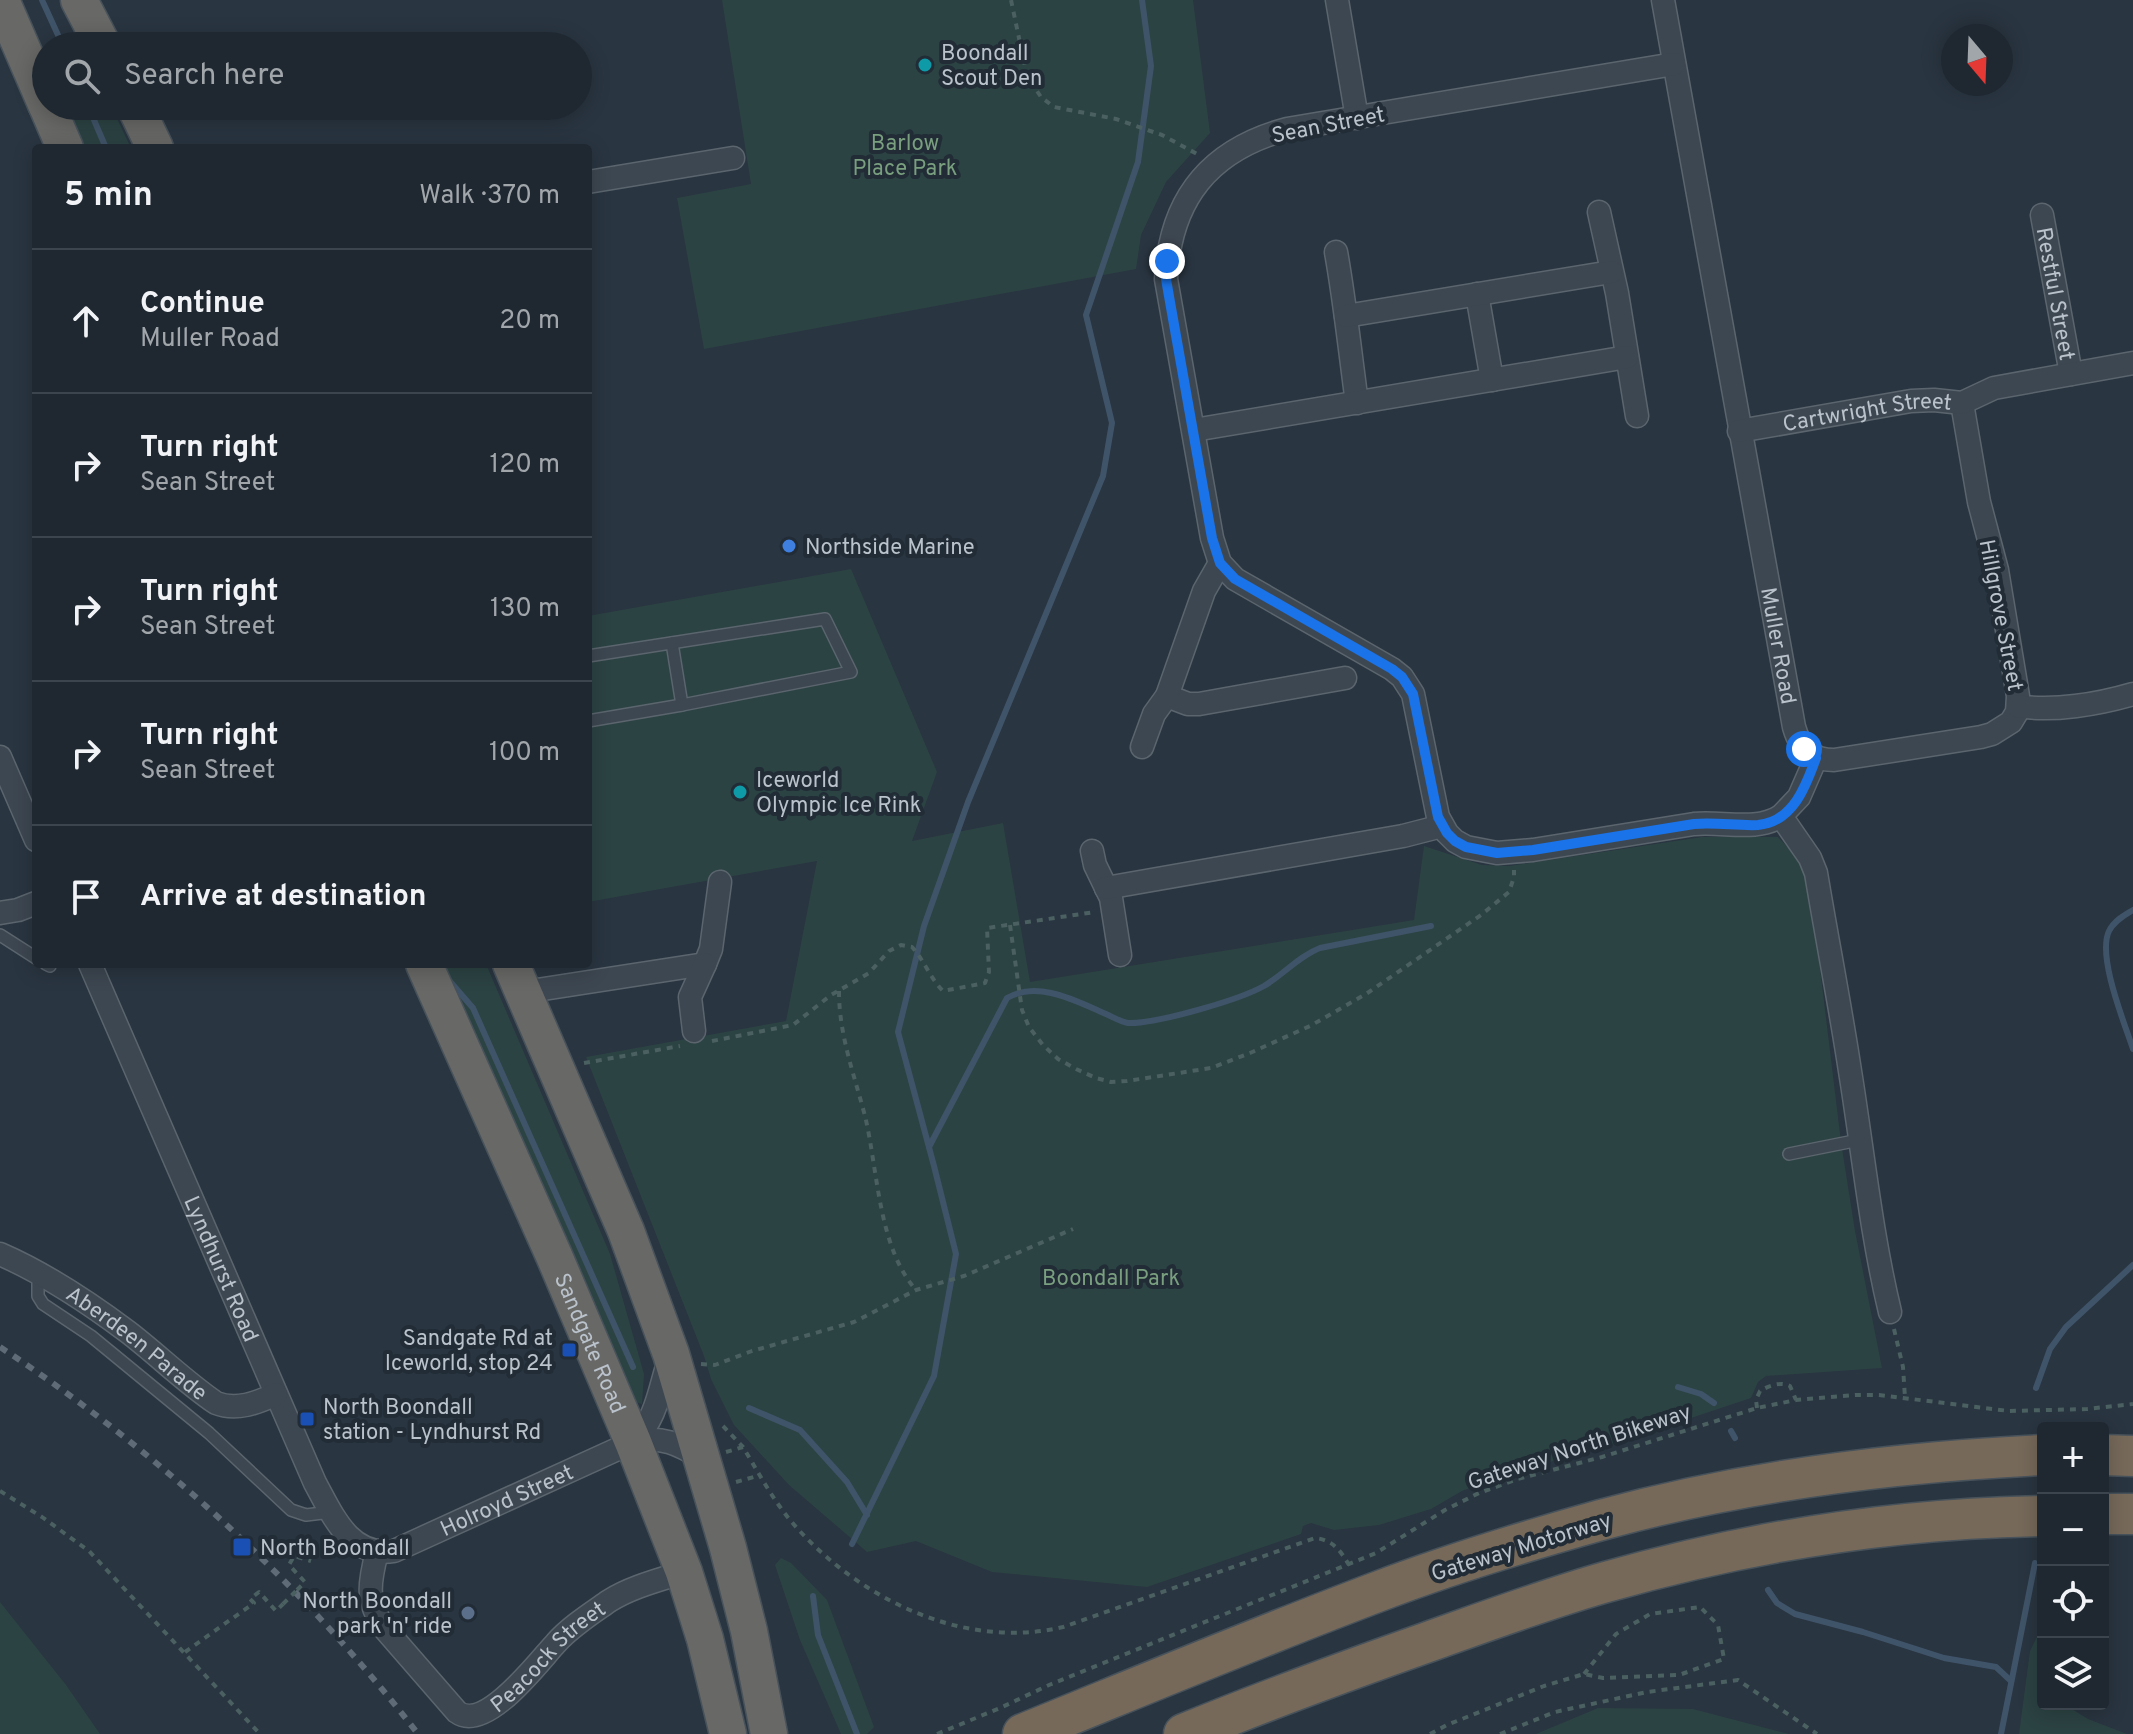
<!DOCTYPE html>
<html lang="en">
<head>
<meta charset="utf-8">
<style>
  :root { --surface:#1f2831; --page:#2c343d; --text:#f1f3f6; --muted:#a1a6ab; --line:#3c444d }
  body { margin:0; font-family:Overpass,sans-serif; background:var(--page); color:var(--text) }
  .controls { position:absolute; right:24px; bottom:24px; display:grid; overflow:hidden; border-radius:8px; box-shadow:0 4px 20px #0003 }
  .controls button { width:72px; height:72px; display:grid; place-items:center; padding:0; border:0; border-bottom:2px solid var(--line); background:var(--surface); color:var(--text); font:40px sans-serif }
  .compass { position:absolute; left:1941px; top:24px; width:72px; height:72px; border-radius:50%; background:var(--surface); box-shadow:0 4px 20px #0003; rotate:161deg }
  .stop { position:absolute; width:24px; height:24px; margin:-18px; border:6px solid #1a73e8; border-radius:50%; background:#fff }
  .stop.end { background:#1a73e8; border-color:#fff; box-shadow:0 2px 8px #0008 }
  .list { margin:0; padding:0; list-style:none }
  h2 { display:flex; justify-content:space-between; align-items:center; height:104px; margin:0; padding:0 32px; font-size:34px }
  h2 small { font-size:26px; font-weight:400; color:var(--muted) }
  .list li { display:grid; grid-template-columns:52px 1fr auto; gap:24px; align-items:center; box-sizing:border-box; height:144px; padding:0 32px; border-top:2px solid var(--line) }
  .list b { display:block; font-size:30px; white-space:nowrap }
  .list p { margin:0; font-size:26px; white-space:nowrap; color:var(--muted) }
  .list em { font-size:26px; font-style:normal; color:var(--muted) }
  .icon { flex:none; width:44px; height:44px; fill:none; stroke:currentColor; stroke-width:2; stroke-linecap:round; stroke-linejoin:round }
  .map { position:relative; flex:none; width:2133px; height:1734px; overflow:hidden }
  .search { position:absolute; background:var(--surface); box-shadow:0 4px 20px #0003; left:32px; top:32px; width:560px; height:88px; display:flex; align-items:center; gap:20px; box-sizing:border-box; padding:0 28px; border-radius:44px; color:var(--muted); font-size:30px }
  .panel { position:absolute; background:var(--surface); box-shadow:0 4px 20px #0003; left:32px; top:144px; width:560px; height:824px; border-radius:8px }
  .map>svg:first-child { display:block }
  .green { fill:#2c4343 }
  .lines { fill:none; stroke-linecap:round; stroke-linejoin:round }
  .stream { stroke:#405469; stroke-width:6 }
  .service-casing { stroke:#5b656e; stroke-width:14 }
  .minor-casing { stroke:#5b656e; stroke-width:25 }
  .trunk-casing { stroke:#47525b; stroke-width:39 }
  .motorway-casing { stroke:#47525b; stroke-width:43 }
  .path { stroke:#4b6060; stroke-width:4; stroke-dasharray:6 6; stroke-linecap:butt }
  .service { stroke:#3d4751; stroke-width:11 }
  .minor { stroke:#3d4751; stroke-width:22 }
  .trunk { stroke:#686866; stroke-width:36 }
  .motorway { stroke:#76695a; stroke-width:40 }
  .rail { stroke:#5f6b77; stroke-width:6; stroke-dasharray:8 8; stroke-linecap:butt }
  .path-bridge { stroke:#4b6060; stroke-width:4; stroke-dasharray:6 6; stroke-linecap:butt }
  .route { stroke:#1a73e8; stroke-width:10 }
  .culture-dot { fill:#0f9aa8; stroke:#212c36; stroke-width:3 }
  .shop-dot { fill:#3f7fe0; stroke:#212c36; stroke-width:3 }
  .transit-dot { fill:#1a4fb4; stroke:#212c36; stroke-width:3 }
  .service-dot { fill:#5c6f8a; stroke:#212c36; stroke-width:3 }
  .labels { text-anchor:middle; stroke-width:8; stroke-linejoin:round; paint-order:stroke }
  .poi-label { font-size:22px; fill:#bac2cb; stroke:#212c36; text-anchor:start }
  .street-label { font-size:22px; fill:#bac2cb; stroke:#212c36 }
  .park-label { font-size:22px; fill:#799f7f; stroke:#212c36 }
</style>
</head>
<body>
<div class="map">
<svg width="2133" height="1734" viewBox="0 0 2133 1734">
  <rect width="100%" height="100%" fill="#293541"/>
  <g class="green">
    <polygon points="722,0 1193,0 1210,133 1166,182 1141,235 1136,269 704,349 677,198 751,184"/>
    <polygon points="53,106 111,106 131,148 72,148"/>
    <polygon points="851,569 937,772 912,841 1003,823 1030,982 1414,920 1424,846 1482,865 1509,866 1702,837 1778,837 1808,869 1841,1142 1855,1231 1882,1368 1766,1376 1758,1382 1751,1398 1631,1438 1493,1479 1462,1491 1431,1509 1379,1525 1334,1530 1311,1523 1303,1526 1301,1534 1147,1587 992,1572 916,1541 867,1552 789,1485 734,1425 711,1379 704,1356 586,1057 786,1021 817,861 588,902 588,616"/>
    <polygon points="433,964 486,964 610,1254 644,1374 642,1404 632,1401"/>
    <polygon points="781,1558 791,1563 827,1600 874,1727 867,1734 841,1734 800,1640 775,1565"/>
    <polygon points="0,1602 66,1685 100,1734 0,1734"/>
    <polygon points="2043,1625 2043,1704 2064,1704 2088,1719 2127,1734 2019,1734 2030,1651"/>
    <polygon points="1598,1708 1693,1709 1789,1734 1536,1734"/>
  </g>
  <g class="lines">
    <g class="stream">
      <polyline points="42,0 63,46"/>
      <polyline points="88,106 106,148"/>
      <path d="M2133,910C2124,915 2114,921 2109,931C2097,956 2124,1022 2133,1049"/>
      <polyline points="447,978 473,1008 633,1367"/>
      <path d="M929,1147L1007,998C1038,980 1076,1001 1106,1014C1113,1017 1121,1022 1128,1023C1156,1024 1239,1000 1264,986C1283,975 1299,956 1320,948L1431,926"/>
      <polyline points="1678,1387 1701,1394 1714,1403"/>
      <polyline points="2036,1388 2050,1349 2066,1327 2133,1265"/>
      <polyline points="749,1408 800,1430 847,1482 867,1515"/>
      <polyline points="1731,1431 1735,1438"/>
      <polyline points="852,1544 934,1376 956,1254 934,1166 898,1032 924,926 968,802 1103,476 1112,423 1086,315 1138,162 1151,66 1142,0"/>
      <polyline points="1768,1590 1777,1603 1795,1614 1863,1632 1944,1658 1996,1667 2011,1681"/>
      <polyline points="813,1596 818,1635 857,1734"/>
      <polyline points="2001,1734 2035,1563"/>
    </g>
    <defs>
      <g id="service">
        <polyline points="672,643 682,705"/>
        <polyline points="588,656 825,619 851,672 682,705 588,721"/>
        <polyline points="0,935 36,958"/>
        <polyline points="46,964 50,966"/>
        <polyline points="1789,1154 1859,1140"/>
        <polyline points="38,1271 38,1296 43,1304 91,1336 209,1433 291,1510 306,1515 331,1512"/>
      </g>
      <g id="minor">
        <polyline points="1337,0 1357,118"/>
        <path id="s1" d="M1663,0L1794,727C1800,748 1811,760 1834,760L1981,737L1992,734L2011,722L2017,712L2018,696L1997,570L1979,502L1962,403"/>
        <path d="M1674,64L1287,129C1209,150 1170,199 1166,279L1212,538L1220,563L1235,579L1392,669L1402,677L1413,694L1438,817L1447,833L1455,841L1466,847L1497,853L1533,850L1694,824C1723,821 1756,832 1781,816"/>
        <polyline points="588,182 733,158"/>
        <polyline points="1599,212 1617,293 1637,416"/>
        <path id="s2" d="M2042,215L2071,374"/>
        <path d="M1336,252C1345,302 1350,352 1357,403"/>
        <polyline points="1477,294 1492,380"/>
        <polyline points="1346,316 1611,272"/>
        <polyline points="1194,430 1627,357"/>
        <path id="s3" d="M1739,431L1911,401L1934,400L1962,403L1994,388L2133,363"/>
        <polyline points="1167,696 1188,704 1199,704 1345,678"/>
        <path d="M2018,706C2053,712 2099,704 2133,694"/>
        <polyline points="1142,747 1154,714 1167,696 1204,591 1220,563"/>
        <polyline points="0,757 36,840"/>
        <path d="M1816,758L1799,797L1781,816L1810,858L1816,873C1827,939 1840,1005 1850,1071C1863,1152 1871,1233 1890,1312"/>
        <polyline points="1092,851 1095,865 1111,898 1120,955"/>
        <polyline points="1106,888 1403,836 1442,826"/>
        <polyline points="0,913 18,910 36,903"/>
        <path id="s4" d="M90,964L315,1483C333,1516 350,1558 394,1551L633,1442C661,1435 679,1444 703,1459"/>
        <polyline points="524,992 705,964 711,949 720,882"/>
        <polyline points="694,1031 690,997 705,964"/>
        <path id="s5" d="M0,1254C46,1274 88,1302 128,1332C158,1355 185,1382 216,1403C236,1411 257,1403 276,1394"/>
        <path d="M633,1442C658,1417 659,1389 670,1357"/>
        <path id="s6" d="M377,1552C369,1583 366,1601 384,1628L457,1712C486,1733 539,1661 556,1643C570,1627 592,1613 609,1601C631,1587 659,1580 684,1572"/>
      </g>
      <g id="trunk">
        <polyline points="1,0 46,104"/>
        <polyline points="79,0 103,46"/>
        <polyline points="47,106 65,148"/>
        <polyline points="135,106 155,148"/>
        <path id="s7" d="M424,964L555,1258L633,1442L684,1572L705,1639L728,1734"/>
        <polyline points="511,964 626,1231 671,1354 728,1548 749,1631 769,1734"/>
      </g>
      <g id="motorway">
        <polyline points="2103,1455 2133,1456"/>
        <polyline points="2103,1514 2133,1514"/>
        <path d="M1023,1734C1141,1686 1258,1637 1377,1592C1450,1564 1526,1541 1601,1520C1746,1480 1894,1462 2043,1455"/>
        <path d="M1184,1734C1264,1701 1346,1671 1428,1642C1487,1621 1546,1599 1606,1582C1747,1542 1897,1518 2043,1516"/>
      </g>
    </defs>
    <use href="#service" class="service-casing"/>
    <use href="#minor" class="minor-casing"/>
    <use href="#trunk" class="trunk-casing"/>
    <use href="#motorway" class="motorway-casing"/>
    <g class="path">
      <polyline points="1011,0 1027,76 1041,97 1054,107 1116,119 1162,135 1199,155"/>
      <polyline points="1010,925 1022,1010 1029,1027 1043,1045 1058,1059 1076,1069 1096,1078 1111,1082 1127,1081 1211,1068 1250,1053 1310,1026 1366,994 1481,915 1509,892 1514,877 1514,870"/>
      <path d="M839,991C839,1035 854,1074 865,1116C878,1170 878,1247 916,1290"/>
      <path d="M712,1041L793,1025L831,995L869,973L889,951L901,945L912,947C924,960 930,978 943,991L985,983L989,972L987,928L1095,912"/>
      <polyline points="584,1063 680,1046"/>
      <polyline points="1894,1329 1903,1367 1905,1398"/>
      <polyline points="701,1364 715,1365 752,1351 854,1322 916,1290 964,1276 1073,1229"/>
      <path d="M1757,1408L1756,1400L1760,1391C1768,1386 1781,1381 1790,1386L1796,1400"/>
      <polyline points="723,1426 743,1447"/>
      <path d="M726,1452L743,1447C758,1472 772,1498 790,1520C855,1597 962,1651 1063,1627L1315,1538C1333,1540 1340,1550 1349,1565"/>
      <polyline points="736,1482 761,1475"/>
      <polyline points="0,1491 42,1517 89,1551 260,1734"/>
      <polyline points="297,1590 305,1582 289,1565 294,1556 311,1561"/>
      <polyline points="185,1652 254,1603 250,1599 259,1592 276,1611 283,1604"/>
      <polyline points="937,1734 1000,1708 1049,1685 1376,1553 1445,1510 1479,1493 1518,1479 1602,1457 1757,1408 1796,1400 1855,1395 1879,1395 2009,1411 2087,1409 2133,1404"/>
      <polyline points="1430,1734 1447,1725 1544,1686 1584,1674 1603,1678 1679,1675 1724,1659 1718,1625 1700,1607 1650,1614 1616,1634 1584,1674"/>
      <polyline points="1500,1734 1555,1712 1647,1692 1738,1680 1817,1734"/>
    </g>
    <use href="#service" class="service"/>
    <use href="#minor" class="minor"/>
    <use href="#trunk" class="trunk"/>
    <use href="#motorway" class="motorway"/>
    <path class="rail" d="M0,1347C158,1451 302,1584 418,1734"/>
    <polyline class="path-bridge" points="283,1604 297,1590"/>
  </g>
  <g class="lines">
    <path class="route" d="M1167,261L1166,279L1170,302L1212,538L1220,563L1235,579L1392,669L1402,677L1413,694L1438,817L1447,833L1455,841L1466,847L1497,853L1533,850L1694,824C1716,822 1737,826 1758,825C1793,822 1806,786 1816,758L1804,749"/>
  </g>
  <g class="culture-dot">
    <circle cx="925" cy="65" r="8"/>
    <circle cx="740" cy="792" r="8"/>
  </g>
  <circle class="shop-dot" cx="789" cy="546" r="8"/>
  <g class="transit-dot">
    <rect x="561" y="1342" width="16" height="16" rx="4"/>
    <rect x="299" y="1411" width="16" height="16" rx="4"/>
    <rect x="232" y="1537" width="20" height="20" rx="4"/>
  </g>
  <circle class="service-dot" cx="468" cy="1613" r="8"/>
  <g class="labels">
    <g class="poi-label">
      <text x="941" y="60">Boondall<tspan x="941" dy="25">Scout Den</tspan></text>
      <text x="805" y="554">Northside Marine</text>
      <text x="756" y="787">Iceworld<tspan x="756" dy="25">Olympic Ice Rink</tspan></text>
      <text x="553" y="1345" text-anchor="end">Sandgate Rd at<tspan x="553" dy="25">Iceworld, stop 24</tspan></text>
      <text x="323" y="1414">North Boondall<tspan x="323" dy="25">station - Lyndhurst Rd</tspan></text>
      <text x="260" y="1555">North Boondall</text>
      <text x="452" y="1608" text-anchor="end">North Boondall<tspan x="452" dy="25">park 'n' ride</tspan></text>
    </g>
    <g class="street-label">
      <text transform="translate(1328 124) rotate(-11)" y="8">Sean Street</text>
      <text dy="8" stroke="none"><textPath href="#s2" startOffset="80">Restful Street</textPath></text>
      <text dy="8" stroke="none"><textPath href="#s3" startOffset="130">Cartwright Street</textPath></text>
      <text transform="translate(2002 615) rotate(79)" y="8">Hillgrove Street</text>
      <text dy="8" stroke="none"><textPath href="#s1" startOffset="656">Muller Road</textPath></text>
      <text dy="8" stroke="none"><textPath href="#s4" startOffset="332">Lyndhurst Road</textPath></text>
      <text dy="8" stroke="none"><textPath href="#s5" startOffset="164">Aberdeen Parade</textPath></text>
      <text dy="8" stroke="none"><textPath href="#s7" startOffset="414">Sandgate Road</textPath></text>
      <text transform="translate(1579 1446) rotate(-18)" y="8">Gateway North Bikeway</text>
      <text dy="8" stroke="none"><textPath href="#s4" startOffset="802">Holroyd Street</textPath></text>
      <text transform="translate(1521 1546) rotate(-17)" y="8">Gateway Motorway</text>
      <text dy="8" stroke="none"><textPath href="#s6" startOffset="304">Peacock Street</textPath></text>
    </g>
    <g class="park-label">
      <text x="905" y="150">Barlow<tspan x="905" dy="25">Place Park</tspan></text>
      <text x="1111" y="1285">Boondall Park</text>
    </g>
  </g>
</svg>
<div class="controls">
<button>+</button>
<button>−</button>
<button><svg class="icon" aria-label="locate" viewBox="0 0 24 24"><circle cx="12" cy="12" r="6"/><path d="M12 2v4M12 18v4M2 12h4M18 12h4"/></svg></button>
<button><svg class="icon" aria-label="layers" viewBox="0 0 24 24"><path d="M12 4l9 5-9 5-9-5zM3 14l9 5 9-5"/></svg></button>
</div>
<svg class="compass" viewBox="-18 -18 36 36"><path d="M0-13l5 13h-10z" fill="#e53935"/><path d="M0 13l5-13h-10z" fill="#a1a6ab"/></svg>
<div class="stop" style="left:1804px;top:749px"></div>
<div class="stop end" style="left:1167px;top:261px"></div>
<div class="search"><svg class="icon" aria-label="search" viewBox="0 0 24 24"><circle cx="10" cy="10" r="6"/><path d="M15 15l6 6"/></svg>Search here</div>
<section class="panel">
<h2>5 min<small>Walk · 370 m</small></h2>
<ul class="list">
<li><svg class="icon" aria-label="ahead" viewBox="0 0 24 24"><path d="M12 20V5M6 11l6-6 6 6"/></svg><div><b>Continue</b><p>Muller Road</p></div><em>20 m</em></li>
<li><svg class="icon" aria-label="right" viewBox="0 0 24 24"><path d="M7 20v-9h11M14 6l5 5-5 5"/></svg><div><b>Turn right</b><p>Sean Street</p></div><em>120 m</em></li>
<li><svg class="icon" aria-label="right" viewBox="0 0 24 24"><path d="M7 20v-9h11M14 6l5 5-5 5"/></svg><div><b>Turn right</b><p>Sean Street</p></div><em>130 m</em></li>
<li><svg class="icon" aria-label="right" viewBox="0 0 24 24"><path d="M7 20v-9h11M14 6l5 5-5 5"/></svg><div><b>Turn right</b><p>Sean Street</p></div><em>100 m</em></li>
<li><svg class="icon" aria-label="arrive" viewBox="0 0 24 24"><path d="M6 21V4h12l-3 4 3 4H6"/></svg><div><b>Arrive at destination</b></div></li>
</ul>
</section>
</div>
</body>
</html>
